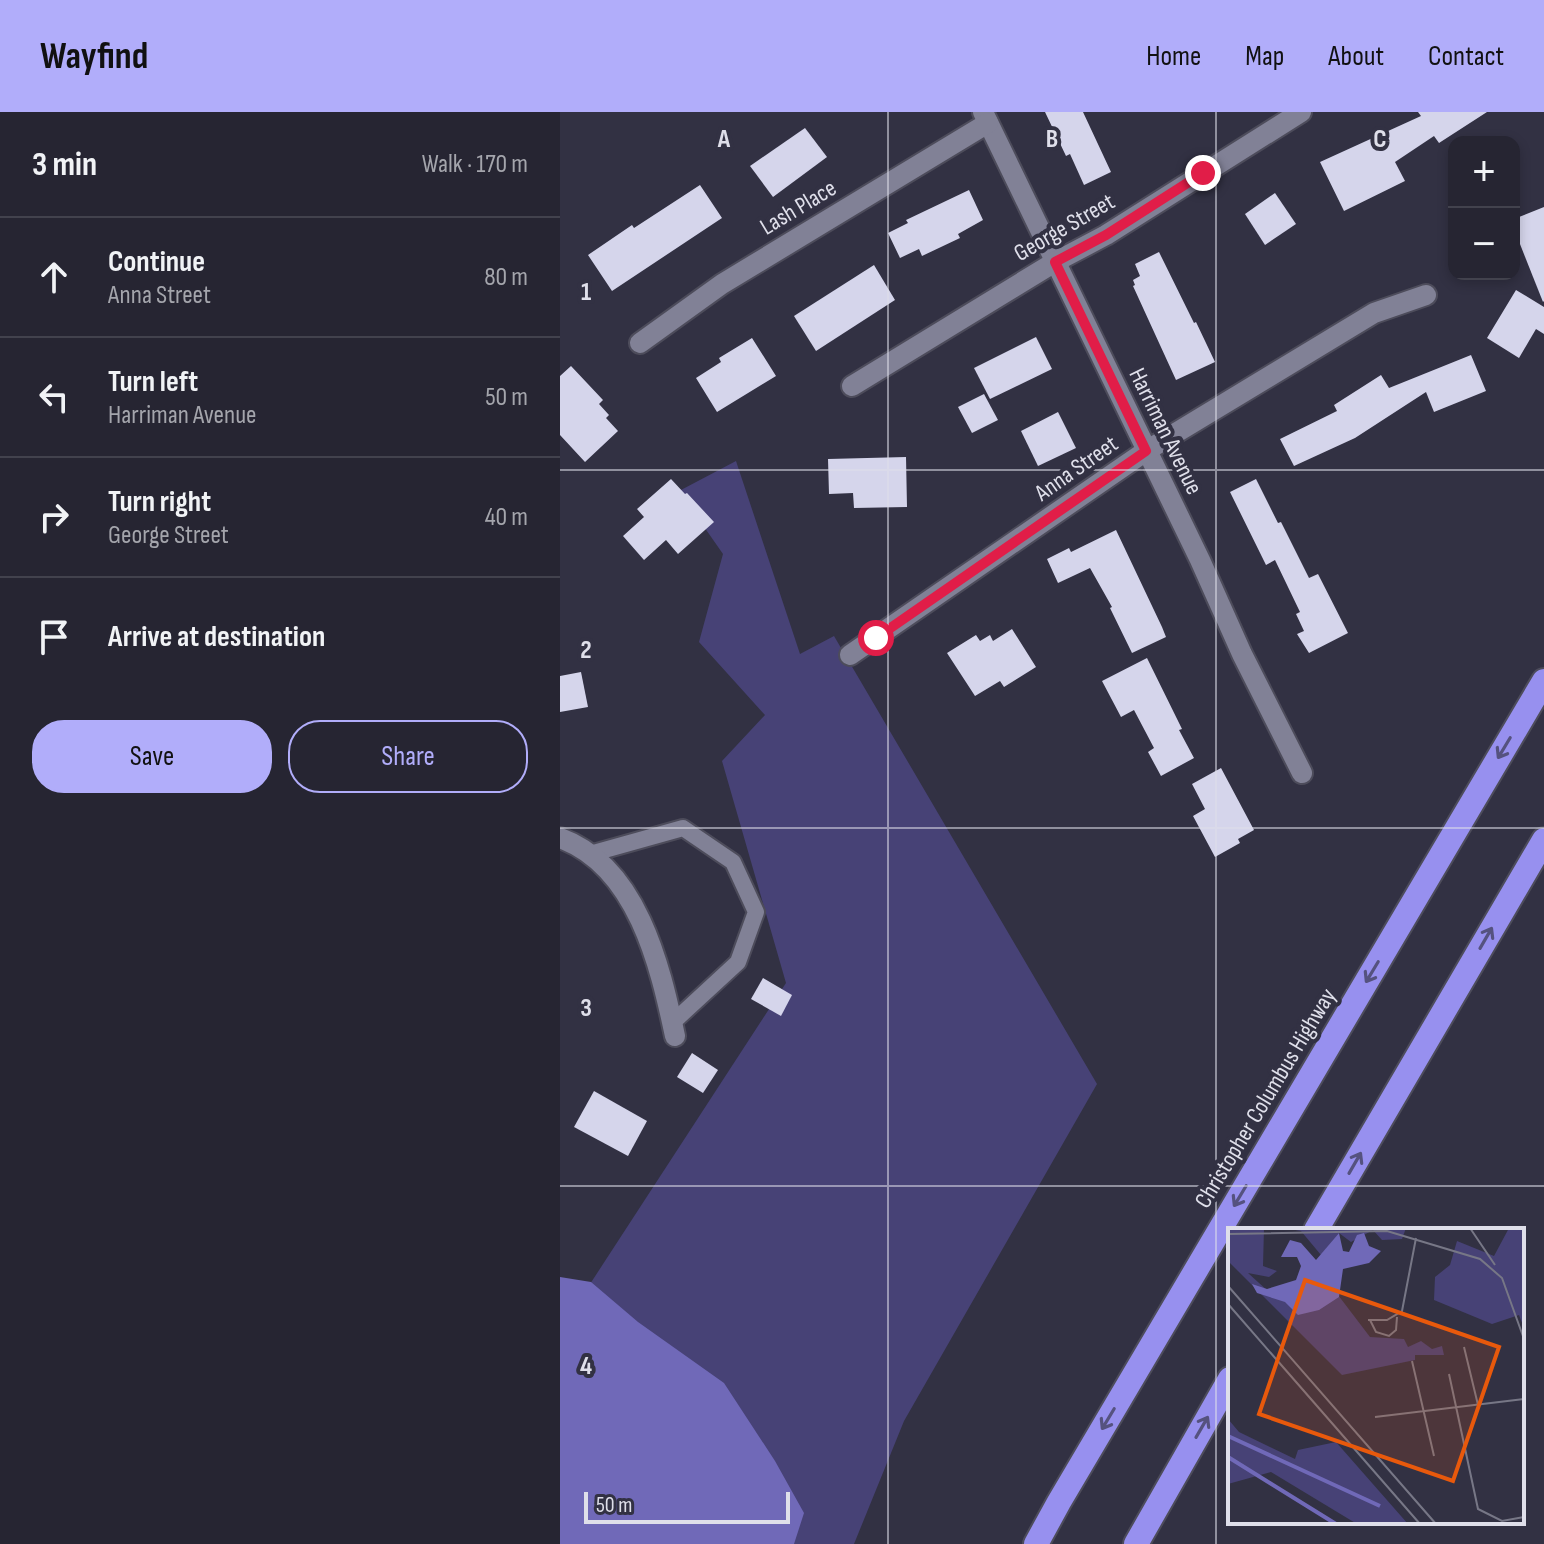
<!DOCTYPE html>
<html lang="en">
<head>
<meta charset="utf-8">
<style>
  :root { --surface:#262532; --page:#32313e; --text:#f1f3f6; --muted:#a4a5ac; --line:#42424d; --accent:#b1adfa }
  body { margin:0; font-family:"Sofia Sans Condensed",sans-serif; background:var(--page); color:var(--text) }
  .controls { position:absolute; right:24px; top:24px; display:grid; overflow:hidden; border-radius:16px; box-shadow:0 4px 12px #0003 }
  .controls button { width:72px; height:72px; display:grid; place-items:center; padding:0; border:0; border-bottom:2px solid var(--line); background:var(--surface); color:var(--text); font:40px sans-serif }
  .scale { position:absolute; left:24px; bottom:20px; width:206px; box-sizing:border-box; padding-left:8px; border:4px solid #dfdfea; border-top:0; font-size:22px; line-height:28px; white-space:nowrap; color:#dfdfea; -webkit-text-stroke:6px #323143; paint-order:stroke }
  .stop { position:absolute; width:24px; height:24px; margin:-18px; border:6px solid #e11d48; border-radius:50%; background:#fff }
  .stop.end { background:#e11d48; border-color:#fff; box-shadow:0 2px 8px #0008 }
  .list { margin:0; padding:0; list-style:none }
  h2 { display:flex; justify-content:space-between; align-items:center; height:104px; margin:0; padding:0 32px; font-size:34px }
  h2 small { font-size:26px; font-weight:400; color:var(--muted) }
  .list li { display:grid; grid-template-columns:52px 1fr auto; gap:24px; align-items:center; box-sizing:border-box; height:120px; padding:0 32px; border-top:2px solid var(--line) }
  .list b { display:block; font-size:30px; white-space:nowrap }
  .list p { margin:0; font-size:26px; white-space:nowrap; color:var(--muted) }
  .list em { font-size:26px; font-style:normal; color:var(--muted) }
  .actions { display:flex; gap:16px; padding:24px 32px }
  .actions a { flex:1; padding:18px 0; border:2px solid var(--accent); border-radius:32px; text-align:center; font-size:28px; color:var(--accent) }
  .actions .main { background:var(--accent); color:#111 }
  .icon { flex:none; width:44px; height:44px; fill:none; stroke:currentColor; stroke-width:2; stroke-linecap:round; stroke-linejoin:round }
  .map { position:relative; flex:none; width:984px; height:1432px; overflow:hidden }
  header { display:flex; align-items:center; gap:48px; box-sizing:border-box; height:112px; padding:0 40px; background:var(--accent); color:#111 }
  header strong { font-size:38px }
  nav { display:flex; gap:44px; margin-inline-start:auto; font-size:28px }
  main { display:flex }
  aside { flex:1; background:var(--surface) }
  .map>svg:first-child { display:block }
  .green { fill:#474276 }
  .water { fill:#7069b8 }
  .building { fill:#d5d5eb }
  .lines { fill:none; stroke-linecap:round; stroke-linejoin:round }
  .service-casing { stroke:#4d4c5b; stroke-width:20 }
  .minor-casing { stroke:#4d4c5b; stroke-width:24 }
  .motorway-casing { stroke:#4d4c5b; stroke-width:28 }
  .service { stroke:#818196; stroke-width:16 }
  .minor { stroke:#818196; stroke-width:20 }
  .motorway { stroke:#9790ef; stroke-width:24 }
  .oneway { stroke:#55527f }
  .route { stroke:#e11d48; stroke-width:10 }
  .grid { fill:none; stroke:#dfdfea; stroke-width:2; stroke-opacity:0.55 }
  .labels { text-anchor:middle; stroke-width:8; stroke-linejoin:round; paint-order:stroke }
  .street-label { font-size:24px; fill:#dfdfea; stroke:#323143 }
  .inset-river { fill:none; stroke:#7069b8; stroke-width:4 }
  .inset-road { fill:none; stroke:#777786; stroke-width:2 }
  .view { fill:#e8590c; fill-opacity:0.15; stroke:#e8590c; stroke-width:4 }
  .inset-edge { fill:none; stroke:#dfdfea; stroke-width:4 }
  .grid-label { font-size:26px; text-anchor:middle; font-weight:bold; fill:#dfdfea; stroke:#323143; stroke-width:8; stroke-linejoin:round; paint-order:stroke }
</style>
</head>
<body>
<header>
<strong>Wayfind</strong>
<nav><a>Home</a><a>Map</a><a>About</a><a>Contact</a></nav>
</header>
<main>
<aside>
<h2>3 min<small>Walk · 170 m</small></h2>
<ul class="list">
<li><svg class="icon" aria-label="ahead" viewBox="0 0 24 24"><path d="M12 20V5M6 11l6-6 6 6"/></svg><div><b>Continue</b><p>Anna Street</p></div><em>80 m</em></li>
<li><svg class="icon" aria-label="left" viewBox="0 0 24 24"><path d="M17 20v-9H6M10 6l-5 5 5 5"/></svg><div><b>Turn left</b><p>Harriman Avenue</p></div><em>50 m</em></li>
<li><svg class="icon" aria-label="right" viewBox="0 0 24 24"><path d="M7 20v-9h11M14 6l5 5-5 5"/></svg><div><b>Turn right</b><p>George Street</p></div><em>40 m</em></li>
<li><svg class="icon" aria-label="arrive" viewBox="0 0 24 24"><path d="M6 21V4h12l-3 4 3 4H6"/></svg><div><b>Arrive at destination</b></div></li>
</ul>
<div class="actions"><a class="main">Save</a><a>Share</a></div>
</aside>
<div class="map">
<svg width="984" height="1432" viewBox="0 0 984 1432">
  <rect width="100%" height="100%" fill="#323143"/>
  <polygon class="green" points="176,349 240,542 274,524 537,972 344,1309 294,1432 199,1432 4,1212 226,871 162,649 205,603 139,530 163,442 119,379"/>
  <polygon class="water" points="0,1165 31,1170 78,1210 164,1271 215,1349 244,1401 234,1432 0,1432"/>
  <g class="building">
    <polygon points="485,0 523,0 551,60 524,73 510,42 506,44"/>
    <polygon points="858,0 927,0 879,31 874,24 835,50 845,69 784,99 760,50 861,4"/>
    <polygon points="245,16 267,45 213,85 190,54"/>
    <polygon points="140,73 162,106 52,179 28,143 72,113 74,116"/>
    <polygon points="409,78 423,108 398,122 400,126 362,144 359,137 340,146 328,121 348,111 346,108"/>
    <polygon points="715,81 736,112 705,133 685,102"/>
    <polygon points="984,95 984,189 983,190 954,117 954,107"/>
    <polygon points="599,140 634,211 636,210 655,250 616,268 573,174 575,173 573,168 580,164 575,152"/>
    <polygon points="314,153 335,188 256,239 234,204"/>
    <polygon points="956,178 984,195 984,222 976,217 959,246 927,226"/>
    <polygon points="476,225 492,257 430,287 414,256"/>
    <polygon points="192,226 216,264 157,300 136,266 161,250 159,246"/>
    <polygon points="911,243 926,279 874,300 866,280 795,326 734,354 720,327 777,299 774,293 821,263 829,276"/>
    <polygon points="11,254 43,288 39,292 49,303 46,306 58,319 25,350 0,323 0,264"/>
    <polygon points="424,282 438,308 412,321 398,295"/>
    <polygon points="498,300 516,336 478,354 461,319"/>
    <polygon points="346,345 347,395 294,396 293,381 269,382 268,347"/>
    <polygon points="111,367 125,382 127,381 154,410 118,442 106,428 84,448 63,424 84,405 77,397"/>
    <polygon points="696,367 718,411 721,410 749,466 758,462 788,521 749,541 737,522 744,519 736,502 740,500 715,448 706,453 670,380"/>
    <polygon points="556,418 602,515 606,525 572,541 550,496 552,495 530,456 498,471 487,447 509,436 511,440"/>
    <polygon points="452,517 476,555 444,575 440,569 415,584 387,541 416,523 420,529 430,523 433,529"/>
    <polygon points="587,546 622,617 619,618 634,646 601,664 588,640 594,636 574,598 561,605 542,569"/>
    <polygon points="21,560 28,595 0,600 0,564"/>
    <polygon points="661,656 694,718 678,727 680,731 655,745 633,704 645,697 632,672"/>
    <polygon points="203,866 232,883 221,904 191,887"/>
    <polygon points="132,941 158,958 143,981 117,965"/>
    <polygon points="34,979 87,1009 68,1044 14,1015"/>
  </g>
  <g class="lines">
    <defs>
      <polyline id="service" points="30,742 123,716 173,750 196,800 178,850 112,911"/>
      <g id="minor">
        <polyline points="423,0 640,448 682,542 742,661"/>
        <polyline points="80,231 162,172 428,11"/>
        <polyline points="292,274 495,150 546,123 741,0"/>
        <polyline points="290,543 586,339 814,201 866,183"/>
        <path d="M0,726C77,754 100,853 115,924"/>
      </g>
      <g id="motorway">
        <polyline points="756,1118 984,728"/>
        <polyline points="476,1432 499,1390 984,569"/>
        <polyline points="576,1432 670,1267"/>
      </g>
    </defs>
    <use href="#service" class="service-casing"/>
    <use href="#minor" class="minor-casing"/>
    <use href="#motorway" class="motorway-casing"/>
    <use href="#service" class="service"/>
    <use href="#minor" class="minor"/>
    <use href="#motorway" class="motorway"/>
  </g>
  <defs><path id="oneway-shaft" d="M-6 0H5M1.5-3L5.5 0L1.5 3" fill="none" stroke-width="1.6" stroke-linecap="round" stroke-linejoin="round" transform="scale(2)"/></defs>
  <g class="oneway">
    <use href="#oneway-shaft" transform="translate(944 636) rotate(121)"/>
    <use href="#oneway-shaft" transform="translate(926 826) rotate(-60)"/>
    <use href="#oneway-shaft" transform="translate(812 860) rotate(121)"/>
    <use href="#oneway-shaft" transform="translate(795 1051) rotate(-60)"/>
    <use href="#oneway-shaft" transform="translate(680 1084) rotate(121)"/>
    <use href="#oneway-shaft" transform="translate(548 1307) rotate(121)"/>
    <use href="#oneway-shaft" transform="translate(642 1315) rotate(-60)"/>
  </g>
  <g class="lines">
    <polyline class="route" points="316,526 586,339 495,150 546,123 643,61"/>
  </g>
  <path class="grid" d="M328,0V1432M656,0V1432M0,358H984M0,716H984M0,1074H984"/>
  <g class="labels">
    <g class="street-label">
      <text transform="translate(238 95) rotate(-31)" y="8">Lash Place</text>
      <text transform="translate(504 115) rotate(-30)" y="8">George Street</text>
      <text transform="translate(606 319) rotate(64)" y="8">Harriman Avenue</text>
      <text transform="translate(516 356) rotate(-35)" y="8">Anna Street</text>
      <text transform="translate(705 986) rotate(-59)" y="8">Christopher Columbus Highway</text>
    </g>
  </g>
  <g transform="translate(668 1116)">
    <rect width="296" height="296" fill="#323143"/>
    <path d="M0,0H36L35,38L49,43L41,49L20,45L41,64L107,63L142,109L176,111L180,119L193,113L204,121L214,118L216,127H187V132L114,147L0,33ZM178,0L174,11L154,12L145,2L123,14L111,5L93,27L73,3L62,1ZM281,0H296V100L291,87L264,96L206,72L207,49L222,37L229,13L266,28ZM0,191L11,204L67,231L70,222L108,214L180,296H129L43,244L0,256Z" fill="#474276"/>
    <path d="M111,5L115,23L121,24L129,7L136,5L141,18L153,23L141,35L115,41L111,69L91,82L70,87L57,74L29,65L24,56L39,61L68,52L73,38L69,29H53L62,12L73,15L88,32Z" fill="#7069b8"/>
    <path class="inset-river" d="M0,208L152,278M0,229L108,296"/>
    <path class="inset-road" d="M242,0L267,37M0,6L159,3L252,31L274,50L296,111M0,58L208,296M0,76L192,296M140,92H159L174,83L188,10M142,92L148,104L161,108L168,102L169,89M236,119L250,177M184,133L206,228M221,146L250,281L274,293L296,289M147,189L296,171"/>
    <path class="view" d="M77,52L271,119L225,253L31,186Z"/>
    <rect width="296" height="296" class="inset-edge"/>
  </g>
  <g class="grid-label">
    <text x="164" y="35">A</text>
    <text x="492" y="35">B</text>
    <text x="820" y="35">C</text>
    <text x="26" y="188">1</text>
    <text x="26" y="546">2</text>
    <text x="26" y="904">3</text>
    <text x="26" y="1262">4</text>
  </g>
</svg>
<div class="controls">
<button>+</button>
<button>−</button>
</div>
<div class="scale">50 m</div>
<div class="stop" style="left:316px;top:526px"></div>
<div class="stop end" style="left:643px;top:61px"></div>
</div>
</main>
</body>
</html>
